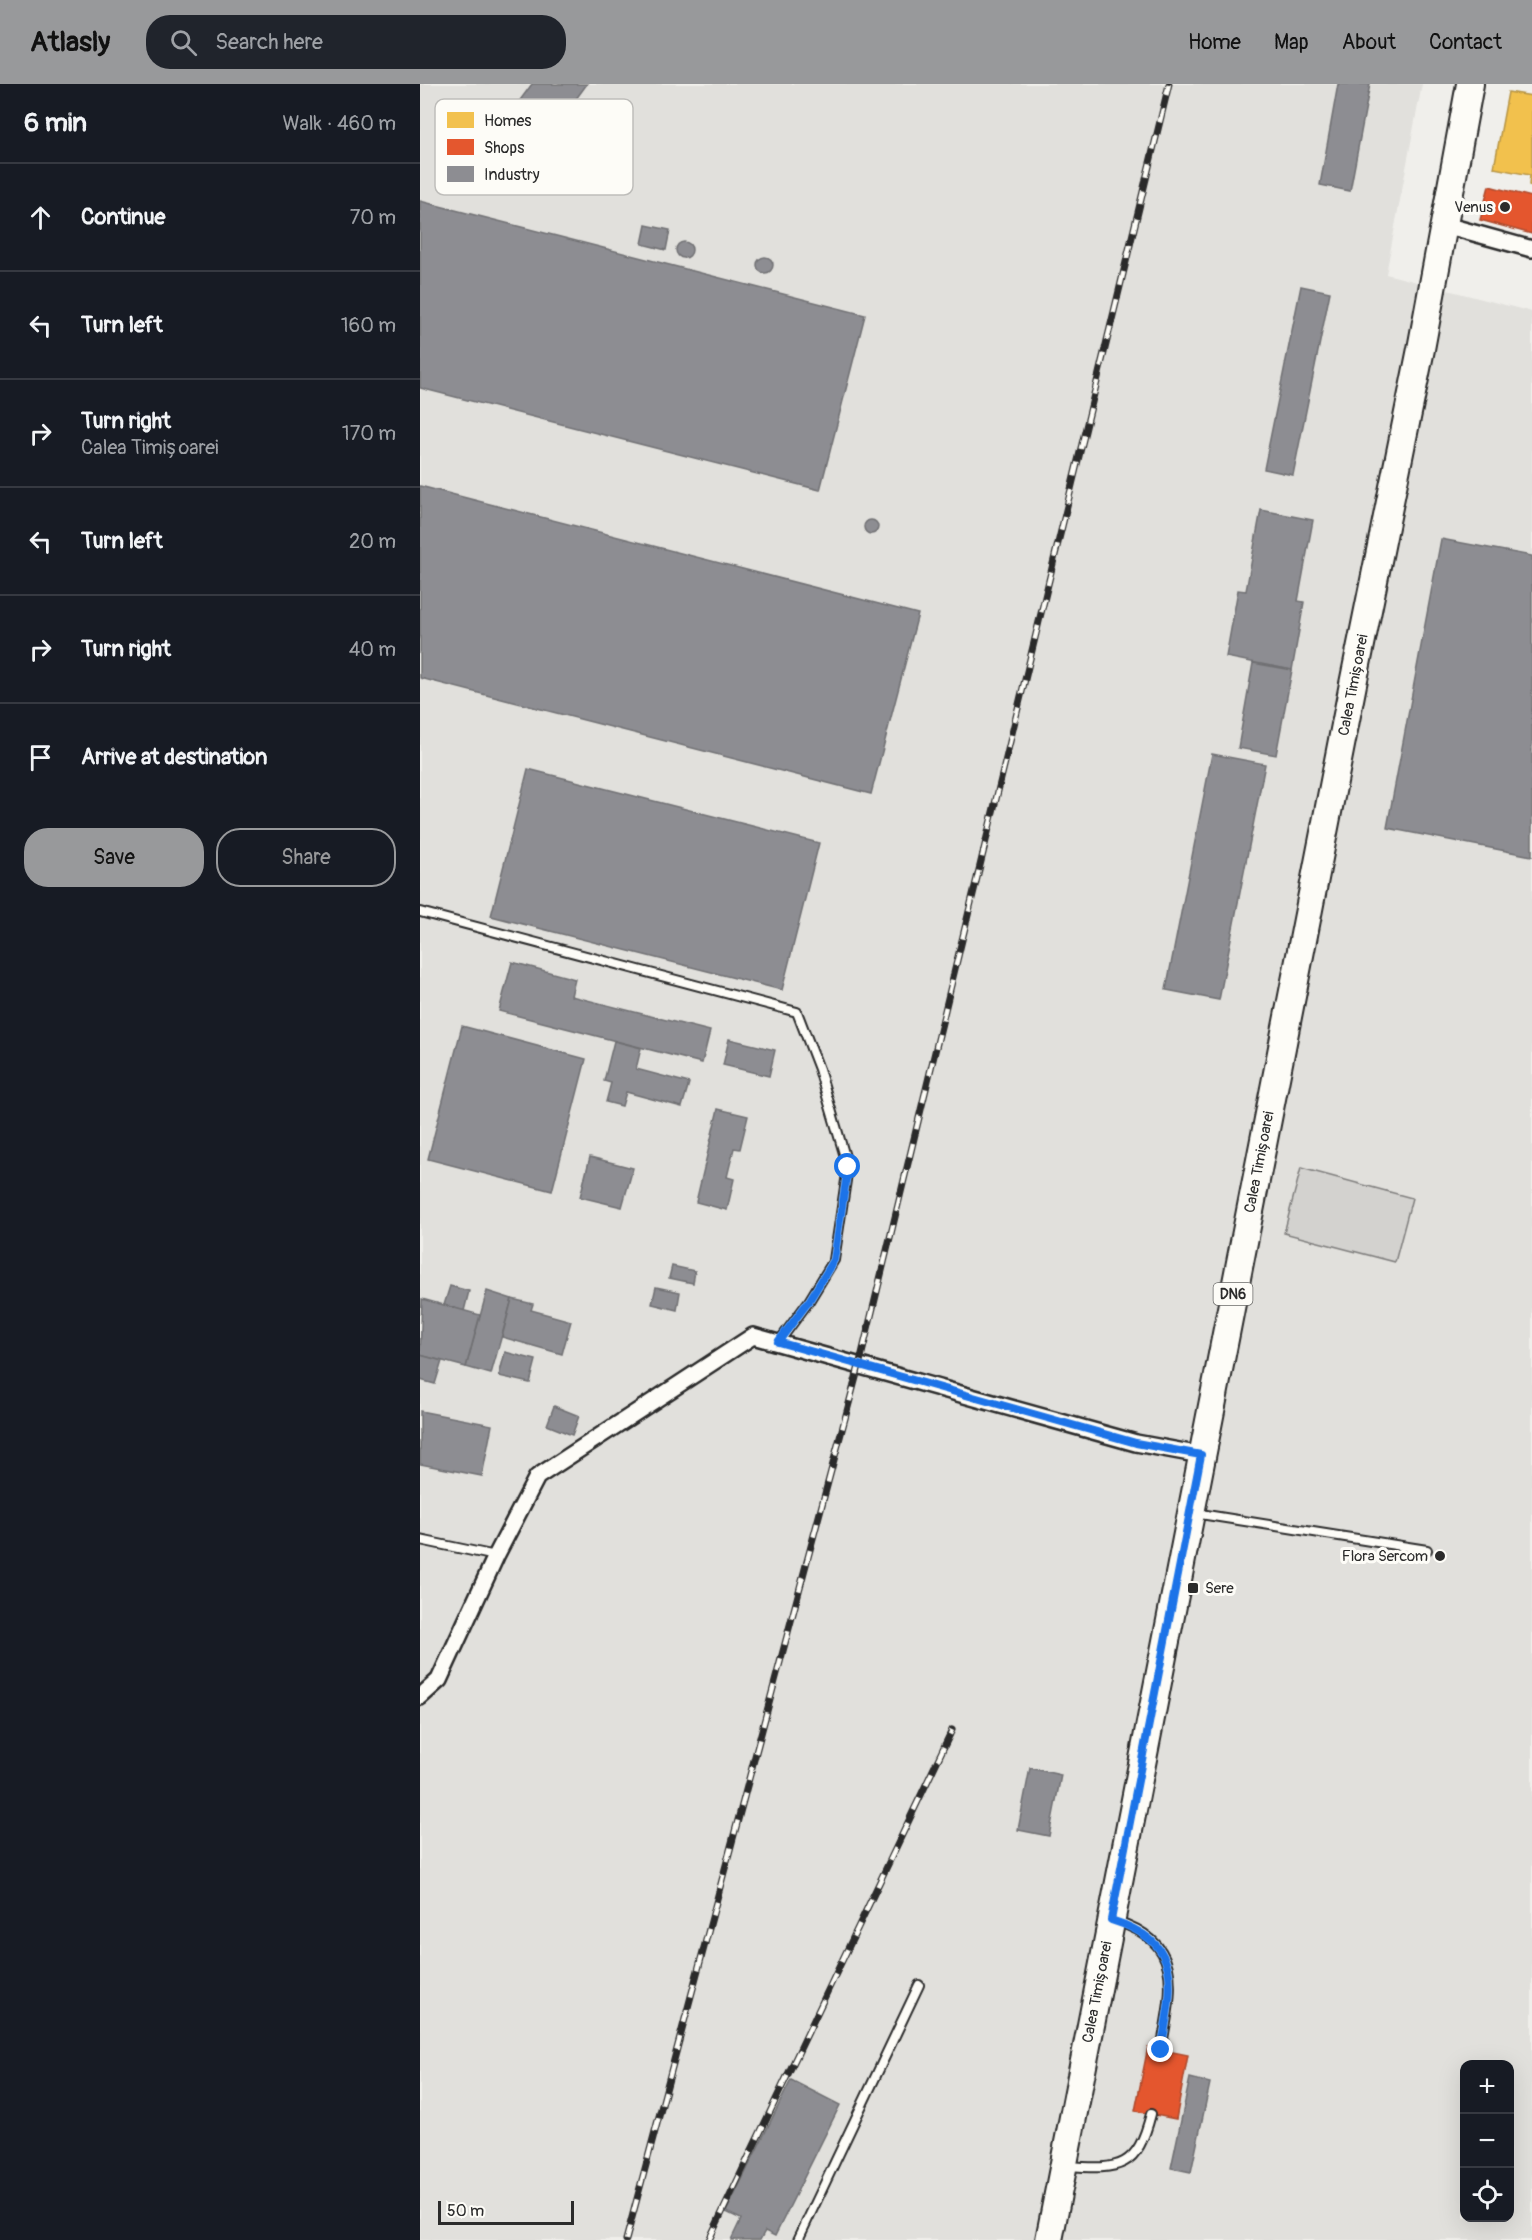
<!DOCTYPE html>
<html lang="en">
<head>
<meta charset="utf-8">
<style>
  :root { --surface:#171b24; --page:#20242c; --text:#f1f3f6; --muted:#9ea1a6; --line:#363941; --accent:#98999b }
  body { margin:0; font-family:Pangolin,sans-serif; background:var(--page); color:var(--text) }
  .controls { position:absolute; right:18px; bottom:18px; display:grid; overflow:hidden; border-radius:12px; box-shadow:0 6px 24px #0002 }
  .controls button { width:54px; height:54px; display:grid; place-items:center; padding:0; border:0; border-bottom:2px solid var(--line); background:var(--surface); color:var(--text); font:30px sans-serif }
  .scale { position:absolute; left:18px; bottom:15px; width:136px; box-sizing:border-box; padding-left:6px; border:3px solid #2b2b2b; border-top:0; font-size:16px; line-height:21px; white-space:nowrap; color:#2b2b2b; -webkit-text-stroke:4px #fdfcf7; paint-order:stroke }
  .stop { position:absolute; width:18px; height:18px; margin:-14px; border:4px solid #1a73e8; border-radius:50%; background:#fff }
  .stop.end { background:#1a73e8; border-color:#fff; box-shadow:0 2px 6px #0008 }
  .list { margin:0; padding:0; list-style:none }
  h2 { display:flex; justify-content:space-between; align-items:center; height:78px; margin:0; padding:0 24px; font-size:26px }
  h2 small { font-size:20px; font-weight:400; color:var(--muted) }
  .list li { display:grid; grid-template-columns:39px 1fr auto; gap:18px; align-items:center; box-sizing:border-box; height:108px; padding:0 24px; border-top:2px solid var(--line) }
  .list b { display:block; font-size:22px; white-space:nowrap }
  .list p { margin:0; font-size:20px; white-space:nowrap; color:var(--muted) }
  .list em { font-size:20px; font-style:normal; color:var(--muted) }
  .actions { display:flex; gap:12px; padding:18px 24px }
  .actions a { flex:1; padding:14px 0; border:2px solid var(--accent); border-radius:24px; text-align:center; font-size:21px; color:var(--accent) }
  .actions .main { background:var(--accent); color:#111 }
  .icon { flex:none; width:33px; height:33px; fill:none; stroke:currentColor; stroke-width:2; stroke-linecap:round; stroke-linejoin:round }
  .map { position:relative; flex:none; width:1112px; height:2156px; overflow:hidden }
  header { display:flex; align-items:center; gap:36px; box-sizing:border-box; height:84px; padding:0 30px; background:var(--accent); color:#111 }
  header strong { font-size:28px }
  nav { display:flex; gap:33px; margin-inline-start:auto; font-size:21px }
  .search { width:420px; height:54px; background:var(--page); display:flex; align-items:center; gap:15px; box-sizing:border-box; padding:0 21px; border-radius:24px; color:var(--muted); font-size:22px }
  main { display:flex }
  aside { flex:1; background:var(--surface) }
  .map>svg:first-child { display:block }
  .built { fill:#e1e0dc; fill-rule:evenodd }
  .green { fill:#d3d2cf; stroke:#7f7e7d; stroke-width:1.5 }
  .homes { fill:#f2c14e; stroke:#b69444; stroke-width:1.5 }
  .shops { fill:#e4572e; stroke:#ac4a2d; stroke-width:1.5 }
  .industry { fill:#8d8d92; stroke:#707073; stroke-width:1.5 }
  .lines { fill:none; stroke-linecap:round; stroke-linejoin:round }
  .service-casing { stroke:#2b2b2b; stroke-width:12 }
  .minor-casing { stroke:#2b2b2b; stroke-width:20 }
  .primary-casing { stroke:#2b2b2b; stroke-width:30 }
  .service { stroke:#fdfcf7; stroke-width:8 }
  .minor { stroke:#fdfcf7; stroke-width:15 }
  .primary { stroke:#fdfcf7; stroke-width:26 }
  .rail-casing { stroke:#2b2b2b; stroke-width:7 }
  .rail { stroke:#fdfcf7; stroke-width:4.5; stroke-dasharray:14; stroke-linecap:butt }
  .route { stroke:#1a73e8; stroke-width:8 }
  .poi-dot { fill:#2b2b2b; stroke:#fdfcf7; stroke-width:2 }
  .labels { text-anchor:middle; stroke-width:6; stroke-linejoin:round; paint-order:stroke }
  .shield { fill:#fdfcf7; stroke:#6a6a68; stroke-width:1.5 }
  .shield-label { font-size:14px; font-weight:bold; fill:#2b2b2b }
  .poi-label { font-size:15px; fill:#2b2b2b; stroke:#fdfcf7; text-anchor:end }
  .street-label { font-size:15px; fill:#2b2b2b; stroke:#fdfcf7 }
  .key { fill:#fdfcf7; stroke:#bebdba; stroke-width:1.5 }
  .key-label { font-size:16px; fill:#2b2b2b }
</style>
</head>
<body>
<header>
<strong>Atlasly</strong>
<div class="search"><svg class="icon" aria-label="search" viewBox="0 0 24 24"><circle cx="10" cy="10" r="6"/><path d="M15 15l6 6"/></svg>Search here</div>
<nav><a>Home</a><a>Map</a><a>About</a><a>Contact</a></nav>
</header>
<main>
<aside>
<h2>6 min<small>Walk · 460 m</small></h2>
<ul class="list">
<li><svg class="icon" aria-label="ahead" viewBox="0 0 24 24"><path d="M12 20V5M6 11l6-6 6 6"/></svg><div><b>Continue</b></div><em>70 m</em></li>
<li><svg class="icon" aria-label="left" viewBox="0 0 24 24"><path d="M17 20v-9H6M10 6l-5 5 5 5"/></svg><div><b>Turn left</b></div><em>160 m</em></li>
<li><svg class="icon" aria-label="right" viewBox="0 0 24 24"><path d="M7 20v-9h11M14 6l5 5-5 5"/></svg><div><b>Turn right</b><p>Calea Timișoarei</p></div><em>170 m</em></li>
<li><svg class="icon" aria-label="left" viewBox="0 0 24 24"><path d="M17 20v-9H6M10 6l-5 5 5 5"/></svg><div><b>Turn left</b></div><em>20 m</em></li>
<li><svg class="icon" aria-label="right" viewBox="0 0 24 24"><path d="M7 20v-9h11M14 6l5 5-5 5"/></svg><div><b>Turn right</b></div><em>40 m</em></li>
<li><svg class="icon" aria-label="arrive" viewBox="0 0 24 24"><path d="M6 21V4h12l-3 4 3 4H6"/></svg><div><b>Arrive at destination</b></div></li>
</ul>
<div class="actions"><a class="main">Save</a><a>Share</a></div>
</aside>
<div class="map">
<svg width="1112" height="2156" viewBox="0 0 1112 2156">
  <rect width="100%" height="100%" fill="#f0efeb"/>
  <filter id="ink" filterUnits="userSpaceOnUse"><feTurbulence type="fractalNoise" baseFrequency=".0167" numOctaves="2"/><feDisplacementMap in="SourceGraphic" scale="12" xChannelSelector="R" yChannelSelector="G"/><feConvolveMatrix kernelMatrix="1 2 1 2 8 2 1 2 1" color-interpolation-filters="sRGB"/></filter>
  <g filter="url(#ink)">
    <path class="built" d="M0,0H1002L966,190L1112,228V2156H0ZM1044,1980H1090V2134H1044Z"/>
    <polygon class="green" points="881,1084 992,1114 975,1178 864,1149"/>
    <polygon class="homes" points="1088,8 1112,12 1112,102 1109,101 1110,91 1074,84"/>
    <g class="shops">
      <polygon points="1069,102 1112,113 1112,150 1060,136"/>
      <polygon points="728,1963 768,1971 756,2035 715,2027"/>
    </g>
    <g class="industry">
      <polygon points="112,0 167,0 128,53 92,27"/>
      <polygon points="918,0 950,0 930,107 900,101"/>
      <polygon points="0,117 445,231 400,406 0,304"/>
      <polygon points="226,141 250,146 246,166 222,160"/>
      <circle cx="264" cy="166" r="8"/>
      <circle cx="345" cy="181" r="8"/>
      <polygon points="881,202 910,208 873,391 844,385"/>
      <polygon points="0,402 498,530 451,710 0,594"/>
      <polygon points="841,426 893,436 878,517 884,518 872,586 806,573 818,506 826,507"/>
      <circle cx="451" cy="443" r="7"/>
      <polygon points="1021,455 1112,472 1112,772 967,744"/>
      <polygon points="833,579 872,586 856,671 818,664"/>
      <polygon points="792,670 845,680 799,916 746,906"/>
      <polygon points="108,685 399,759 362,906 71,832"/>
      <polygon points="92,878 155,895 151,912 290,947 282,979 79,927"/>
      <polygon points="42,942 166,975 132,1107 8,1075"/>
      <polygon points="309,955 355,966 349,992 303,981"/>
      <polygon points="194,957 221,964 216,985 269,999 262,1023 206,1008 202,1022 186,1018 191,999 184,997"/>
      <polygon points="298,1025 328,1032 320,1065 314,1064 307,1093 314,1095 307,1126 276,1118"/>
      <polygon points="170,1073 213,1084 202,1123 160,1113"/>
      <polygon points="252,1182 275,1187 273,1199 249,1194"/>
      <polygon points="30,1202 49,1207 44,1227 24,1221"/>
      <polygon points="236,1203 260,1208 257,1226 232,1220"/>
      <polygon points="67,1207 92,1215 71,1290 46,1283"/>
      <polygon points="2,1215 60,1231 46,1283 0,1271"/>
      <polygon points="92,1215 113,1220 111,1226 151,1237 142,1270 82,1253"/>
      <polygon points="85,1268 116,1276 110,1299 79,1292"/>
      <polygon points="0,1271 22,1277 15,1300 0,1296"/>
      <polygon points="134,1322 159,1332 152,1351 127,1341"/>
      <polygon points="0,1327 72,1341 62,1392 0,1380"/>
      <polygon points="610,1684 641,1691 629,1752 598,1746"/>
      <polygon points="770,1994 790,1999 771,2088 751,2084"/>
      <polygon points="371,1996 420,2021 355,2152 345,2147 340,2156 311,2156 321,2135 306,2128"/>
    </g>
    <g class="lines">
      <defs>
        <g id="service">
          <polyline points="0,828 377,928 399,985 428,1083 414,1176 389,1217 358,1259"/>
          <polyline points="774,1429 1007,1466"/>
          <polyline points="0,1456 76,1472"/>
          <path d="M696,1837C767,1859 751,1909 741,1966"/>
          <path d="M648,2082C701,2086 717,2084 731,2030"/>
          <polyline points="378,2156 499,1901"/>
        </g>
        <g id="minor">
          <polyline points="1025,141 1112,165"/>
          <polyline points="0,1613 19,1596 76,1472 117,1393 333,1252 716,1359 781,1371"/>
        </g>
        <polyline id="primary" points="629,2156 933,600 1001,265 1050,0"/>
      </defs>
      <use href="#service" class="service-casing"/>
      <use href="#minor" class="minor-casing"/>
      <use href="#primary" class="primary-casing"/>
      <use href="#service" class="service"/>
      <use href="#minor" class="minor"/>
      <use href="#primary" class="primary"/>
      <defs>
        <g id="rail">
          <polyline points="206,2156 439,1282 749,0"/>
          <polyline points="289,2156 532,1646"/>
        </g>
      </defs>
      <use href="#rail" class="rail-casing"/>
      <use href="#rail" class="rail"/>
    </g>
  </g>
  <g class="lines" filter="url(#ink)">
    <path class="route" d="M428,1083L414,1176L389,1217L358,1258L716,1359L781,1371L691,1836C766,1859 752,1903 741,1966"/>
  </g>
  <g class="poi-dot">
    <circle cx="1085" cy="123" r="6"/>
    <circle cx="1020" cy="1472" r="6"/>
    <rect x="767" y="1498" width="12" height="12" rx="3"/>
  </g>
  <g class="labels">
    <rect class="shield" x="793.5" y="1199" width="39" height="22" rx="4.5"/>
    <g class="shield-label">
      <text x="813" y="1215">DN6</text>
    </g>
    <g class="poi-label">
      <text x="1073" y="128">Venus</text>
      <text x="1008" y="1477">Flora Sercom</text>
      <text x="785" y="1509" text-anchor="start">Sere</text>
    </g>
    <g class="street-label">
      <text transform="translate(933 601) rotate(-79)" y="5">Calea Timișoarei</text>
      <text transform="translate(839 1078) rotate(-79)" y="5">Calea Timișoarei</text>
      <text transform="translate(677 1908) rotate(-79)" y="5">Calea Timișoarei</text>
    </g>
  </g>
  <rect x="15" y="15" width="198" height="96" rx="9" class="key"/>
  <rect x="27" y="28" width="27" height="16" fill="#f2c14e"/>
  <rect x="27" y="55" width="27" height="16" fill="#e4572e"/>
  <rect x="27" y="82" width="27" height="16" fill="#8d8d92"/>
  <g class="key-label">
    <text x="64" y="42">Homes</text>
    <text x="64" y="69">Shops</text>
    <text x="64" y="96">Industry</text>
  </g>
</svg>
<div class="controls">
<button>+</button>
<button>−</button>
<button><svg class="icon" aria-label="locate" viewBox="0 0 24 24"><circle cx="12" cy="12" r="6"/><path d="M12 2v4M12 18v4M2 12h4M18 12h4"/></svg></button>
</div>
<div class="scale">50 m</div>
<div class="stop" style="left:428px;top:1083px"></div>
<div class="stop end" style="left:741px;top:1966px"></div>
</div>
</main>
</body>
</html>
